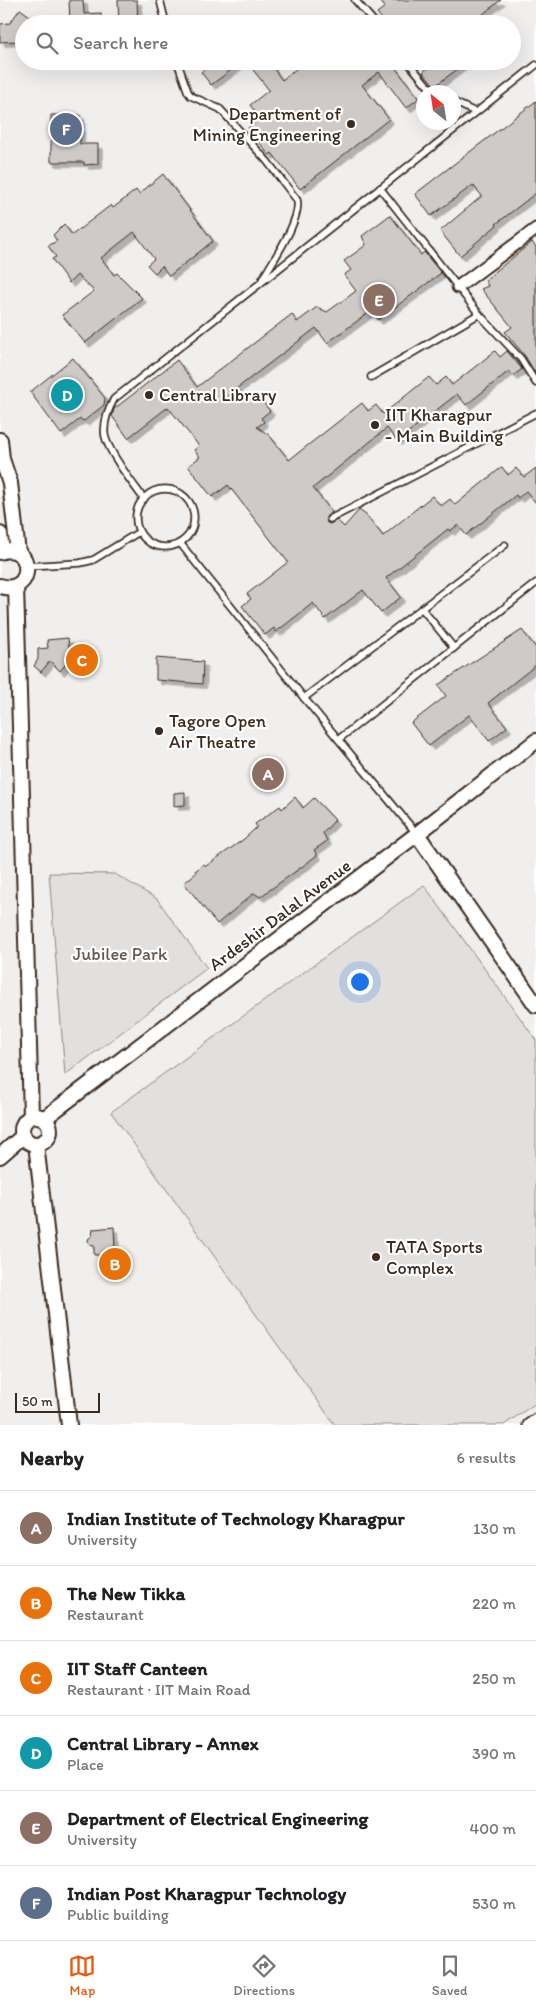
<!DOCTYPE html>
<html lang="en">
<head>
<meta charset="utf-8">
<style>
  :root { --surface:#fff; --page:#f2f2f2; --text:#202124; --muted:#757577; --line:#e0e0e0; --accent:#ea580c }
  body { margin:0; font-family:Itim,sans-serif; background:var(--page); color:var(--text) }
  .compass { position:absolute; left:416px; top:85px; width:45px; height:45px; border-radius:50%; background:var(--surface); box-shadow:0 5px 20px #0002; rotate:330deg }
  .scale { position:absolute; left:15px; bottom:12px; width:85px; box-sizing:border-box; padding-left:5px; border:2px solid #3b2a1e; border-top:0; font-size:14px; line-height:18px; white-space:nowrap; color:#3b2a1e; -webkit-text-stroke:4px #fff; paint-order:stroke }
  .you { position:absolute; left:359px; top:981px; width:18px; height:18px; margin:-12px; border:4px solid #fff; border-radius:50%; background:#1a73e8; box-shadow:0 0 0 8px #1a73e833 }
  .badge { display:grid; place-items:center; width:32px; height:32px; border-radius:50%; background:var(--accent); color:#fff; font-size:16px; font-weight:700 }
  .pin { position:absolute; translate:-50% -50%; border:2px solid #fff; box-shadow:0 1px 5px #0006 }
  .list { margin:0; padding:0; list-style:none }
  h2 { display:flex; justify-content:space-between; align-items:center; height:65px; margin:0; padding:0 20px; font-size:21px }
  h2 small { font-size:16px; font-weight:400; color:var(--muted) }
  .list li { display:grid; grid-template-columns:32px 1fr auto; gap:15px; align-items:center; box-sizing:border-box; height:75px; padding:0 20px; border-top:1px solid var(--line) }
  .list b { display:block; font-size:19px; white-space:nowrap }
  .list p { margin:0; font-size:16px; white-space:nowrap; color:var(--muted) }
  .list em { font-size:16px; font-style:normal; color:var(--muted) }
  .icon { flex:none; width:28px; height:28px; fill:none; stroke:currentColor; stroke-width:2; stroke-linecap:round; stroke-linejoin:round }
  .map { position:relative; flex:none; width:536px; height:1425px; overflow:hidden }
  .search { position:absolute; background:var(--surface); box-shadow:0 5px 20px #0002; left:15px; right:15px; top:15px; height:55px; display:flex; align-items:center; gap:12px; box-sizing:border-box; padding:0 18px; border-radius:28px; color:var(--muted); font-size:19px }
  .sheet { height:515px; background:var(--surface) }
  nav { display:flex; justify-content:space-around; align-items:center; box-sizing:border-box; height:70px; border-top:1px solid var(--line); background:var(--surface); font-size:14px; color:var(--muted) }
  nav a { display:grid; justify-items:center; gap:2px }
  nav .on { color:var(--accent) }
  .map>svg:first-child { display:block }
  .built { fill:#f1efee; fill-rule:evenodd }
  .green { fill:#e2e0de; stroke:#8e857e }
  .building { fill:#cfcac7; stroke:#3b2a1e; filter:url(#shadow) }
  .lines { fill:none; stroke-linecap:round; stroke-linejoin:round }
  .service-casing { stroke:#3b2a1e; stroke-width:9 }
  .minor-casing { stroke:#3b2a1e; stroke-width:15 }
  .tertiary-casing { stroke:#3b2a1e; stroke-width:18 }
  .service { stroke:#fff; stroke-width:5.5 }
  .minor { stroke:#fff; stroke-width:11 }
  .tertiary { stroke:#fff; stroke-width:14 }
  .poi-dot { fill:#3b2a1e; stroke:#fff; stroke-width:2 }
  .labels { text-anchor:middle; stroke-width:4.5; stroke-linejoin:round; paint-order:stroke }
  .poi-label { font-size:18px; fill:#3b2a1e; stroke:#fff; text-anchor:start }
  .street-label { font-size:18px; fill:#3b2a1e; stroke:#fff }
  .park-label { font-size:18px; fill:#65584e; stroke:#fff }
</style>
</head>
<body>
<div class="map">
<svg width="536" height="1425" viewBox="0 0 536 1425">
  <defs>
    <filter id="shadow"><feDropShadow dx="4.5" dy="4.5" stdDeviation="0" flood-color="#0004"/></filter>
  </defs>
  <rect width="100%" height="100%" fill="#fff"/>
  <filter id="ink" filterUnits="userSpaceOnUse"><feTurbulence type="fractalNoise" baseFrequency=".02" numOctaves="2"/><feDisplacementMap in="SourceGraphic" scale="10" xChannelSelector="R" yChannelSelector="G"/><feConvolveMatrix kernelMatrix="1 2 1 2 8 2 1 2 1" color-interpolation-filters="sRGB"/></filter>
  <g filter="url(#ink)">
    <path class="built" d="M0,0H536V1425H0ZM24,24H512V61H24ZM424,92H454V122H424Z"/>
    <g class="green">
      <polygon points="49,873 115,874 157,899 207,968 65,1075"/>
      <polygon points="424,885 536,1040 536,1403 504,1425 335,1425 111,1112"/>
    </g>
    <g class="building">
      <polygon points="69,0 83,0 84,14 101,13 101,24 70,24"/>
      <polygon points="118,0 137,0 138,24 119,24"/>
      <polygon points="379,0 501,0 470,24 386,24 377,13 385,7"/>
      <polygon points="20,9 33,18 29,24 24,24 24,31 17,41 0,42 0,24 10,23"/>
      <polygon points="215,61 243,61 211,85 201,72"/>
      <polygon points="246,61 268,61 282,80 306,61 390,61 419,98 406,108 379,72 362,85 389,119 300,189 272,153 269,155 248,128 260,118 250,105 269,90"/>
      <polygon points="437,61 468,61 435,86 423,72"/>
      <polygon points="536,101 536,193 496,224 497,225 460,256 440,231 482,196 473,185 431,216 415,194"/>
      <polygon points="51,115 80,115 80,144 98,144 98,164 84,165 84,162 51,162"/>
      <polygon points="163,174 213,241 169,276 162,266 155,273 147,265 154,259 134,232 101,258 114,275 117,273 142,298 85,343 62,315 94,291 77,275 69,283 52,259 56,257 48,246 57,241 53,235 64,224 72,235 111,205 113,208 136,190 139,194"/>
      <polygon points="390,215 421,255 424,252 441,273 378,320 371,311 327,343 316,328 228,395 255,399 259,397 270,411 261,418 264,422 257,427 269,435 289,460 362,403 368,411 376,405 383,414 429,377 436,385 446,377 452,385 495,351 500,357 507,351 522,369 513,376 509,371 466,405 457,394 397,441 387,428 313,488 332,512 326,517 327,523 330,524 337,520 344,527 359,510 366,515 383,536 432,496 441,506 450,499 455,505 502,467 508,475 516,468 524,477 536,468 536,503 526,491 518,498 516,495 466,535 458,525 450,531 448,529 386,578 401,597 381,613 363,590 325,619 313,603 276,632 274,628 265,635 242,606 251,599 247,594 288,562 228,485 212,497 188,466 200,457 194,450 199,446 168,407 128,438 112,416 114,409 177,360 197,387 292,314 297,322 317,307 327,312 356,291 344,275 351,270 344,261 366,245 362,236"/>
      <polygon points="532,242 536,247 536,374 525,356 505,332 512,327 481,289 488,286 485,280"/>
      <polygon points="73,358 105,398 104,405 84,421 80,419 61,434 30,392"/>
      <polygon points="522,630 536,648 536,665 488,703 507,727 489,741 469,715 429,746 411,723 446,696 438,685"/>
      <polygon points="68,638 69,647 79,646 78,666 69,660 60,671 50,661 41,672 34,666 38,659 38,649 48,648 47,640"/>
      <polygon points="156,658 203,662 202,684 156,680"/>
      <polygon points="185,792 185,805 174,806 174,793"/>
      <polygon points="295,797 303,808 314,798 335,820 323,833 327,841 314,850 317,855 303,866 260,897 254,893 217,924 184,883 196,873 195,871 204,864 206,866 244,839 257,827 255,824 280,806 282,809"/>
      <polygon points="114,1227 115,1249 108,1250 107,1255 94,1255 94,1246 89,1245 88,1239 92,1236 93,1229"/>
    </g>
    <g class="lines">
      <defs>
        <g id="service">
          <polyline points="160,0 166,24"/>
          <polyline points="355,0 376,24"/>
          <path d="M177,61L188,92L191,96L220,109L267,161L297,200C302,219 272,262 262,280"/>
          <polyline points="407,61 427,85 435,92"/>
          <polyline points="454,102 475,112"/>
          <polyline points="380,188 479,314 521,359 536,383"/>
          <polyline points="371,377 479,314"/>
          <circle cx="165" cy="518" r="29"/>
          <path d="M144,499C133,484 109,453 105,436C103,423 108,410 114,399L536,65"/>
          <polyline points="330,519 536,413"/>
          <polyline points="180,543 304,698 417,834"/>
          <polyline points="27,566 80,563 93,560 139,532"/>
          <polyline points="423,610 454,648"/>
          <polyline points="304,698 505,545"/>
          <polyline points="339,739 536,583"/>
        </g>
        <g id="minor">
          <polyline points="458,287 536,229"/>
          <polyline points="529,1425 536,1420"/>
        </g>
        <g id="tertiary">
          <polyline points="0,440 2,459 10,483 18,553"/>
          <polyline points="0,534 2,551"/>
          <path d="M0,552C35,540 35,597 0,586"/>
          <polyline points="16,586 31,1116"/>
          <polyline points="417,834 536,1005"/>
          <circle cx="36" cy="1130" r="14"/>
          <polyline points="45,1118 417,834 536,741"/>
          <polyline points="36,1144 69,1425"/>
          <polyline points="0,1156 23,1136"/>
        </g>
      </defs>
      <use href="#service" class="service-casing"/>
      <use href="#minor" class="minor-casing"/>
      <use href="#tertiary" class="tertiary-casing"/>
      <use href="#service" class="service"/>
      <use href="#minor" class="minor"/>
      <use href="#tertiary" class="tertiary"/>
    </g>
  </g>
  <g class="poi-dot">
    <circle cx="351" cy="124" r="5"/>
    <circle cx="149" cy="395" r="5"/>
    <circle cx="375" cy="425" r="5"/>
    <circle cx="159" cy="731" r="5"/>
    <circle cx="376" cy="1257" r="5"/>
  </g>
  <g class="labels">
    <g class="poi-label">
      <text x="341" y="120" text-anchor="end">Department of<tspan x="341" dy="21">Mining Engineering</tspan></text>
      <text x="159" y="401">Central Library</text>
      <text x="385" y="421">IIT Kharagpur<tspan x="385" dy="21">- Main Building</tspan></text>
      <text x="169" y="727">Tagore Open<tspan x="169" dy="21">Air Theatre</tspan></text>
      <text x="386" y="1253">TATA Sports<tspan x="386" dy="21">Complex</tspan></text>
    </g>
    <g class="street-label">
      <text transform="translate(280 915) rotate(-37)" y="6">Ardeshir Dalal Avenue</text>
    </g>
    <g class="park-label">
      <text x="120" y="960">Jubilee Park</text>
    </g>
  </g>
</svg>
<svg class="compass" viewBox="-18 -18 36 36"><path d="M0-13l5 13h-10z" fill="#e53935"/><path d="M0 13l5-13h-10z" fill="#757577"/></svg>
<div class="scale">50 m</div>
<div class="you"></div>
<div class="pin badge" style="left:268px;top:774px;background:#8d6e63">A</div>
<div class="pin badge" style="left:115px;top:1264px;background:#e8710a">B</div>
<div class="pin badge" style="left:82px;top:660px;background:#e8710a">C</div>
<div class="pin badge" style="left:67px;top:395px;background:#0f9aa8">D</div>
<div class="pin badge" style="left:379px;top:300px;background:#8d6e63">E</div>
<div class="pin badge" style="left:66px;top:129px;background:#5c6f8a">F</div>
<div class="search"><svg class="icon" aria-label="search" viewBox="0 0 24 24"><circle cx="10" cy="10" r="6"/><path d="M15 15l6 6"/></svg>Search here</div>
</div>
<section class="sheet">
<h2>Nearby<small>6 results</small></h2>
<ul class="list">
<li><span class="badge" style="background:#8d6e63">A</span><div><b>Indian Institute of Technology Kharagpur</b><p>University</p></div><em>130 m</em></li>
<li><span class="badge" style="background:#e8710a">B</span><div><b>The New Tikka</b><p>Restaurant</p></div><em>220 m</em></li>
<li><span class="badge" style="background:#e8710a">C</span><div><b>IIT Staff Canteen</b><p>Restaurant · IIT Main Road</p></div><em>250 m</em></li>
<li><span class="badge" style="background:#0f9aa8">D</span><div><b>Central Library - Annex</b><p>Place</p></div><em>390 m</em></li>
<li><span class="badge" style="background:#8d6e63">E</span><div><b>Department of Electrical Engineering</b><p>University</p></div><em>400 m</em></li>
<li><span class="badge" style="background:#5c6f8a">F</span><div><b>Indian Post Kharagpur Technology</b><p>Public building</p></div><em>530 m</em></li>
</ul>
</section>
<nav>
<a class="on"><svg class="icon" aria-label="map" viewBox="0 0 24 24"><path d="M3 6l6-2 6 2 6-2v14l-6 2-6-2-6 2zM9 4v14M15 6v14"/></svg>Map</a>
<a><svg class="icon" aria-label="directions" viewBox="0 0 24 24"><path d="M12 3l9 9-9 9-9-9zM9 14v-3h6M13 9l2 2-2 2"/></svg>Directions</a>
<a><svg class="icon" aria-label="saved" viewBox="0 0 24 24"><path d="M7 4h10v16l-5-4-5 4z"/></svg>Saved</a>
</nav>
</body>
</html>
